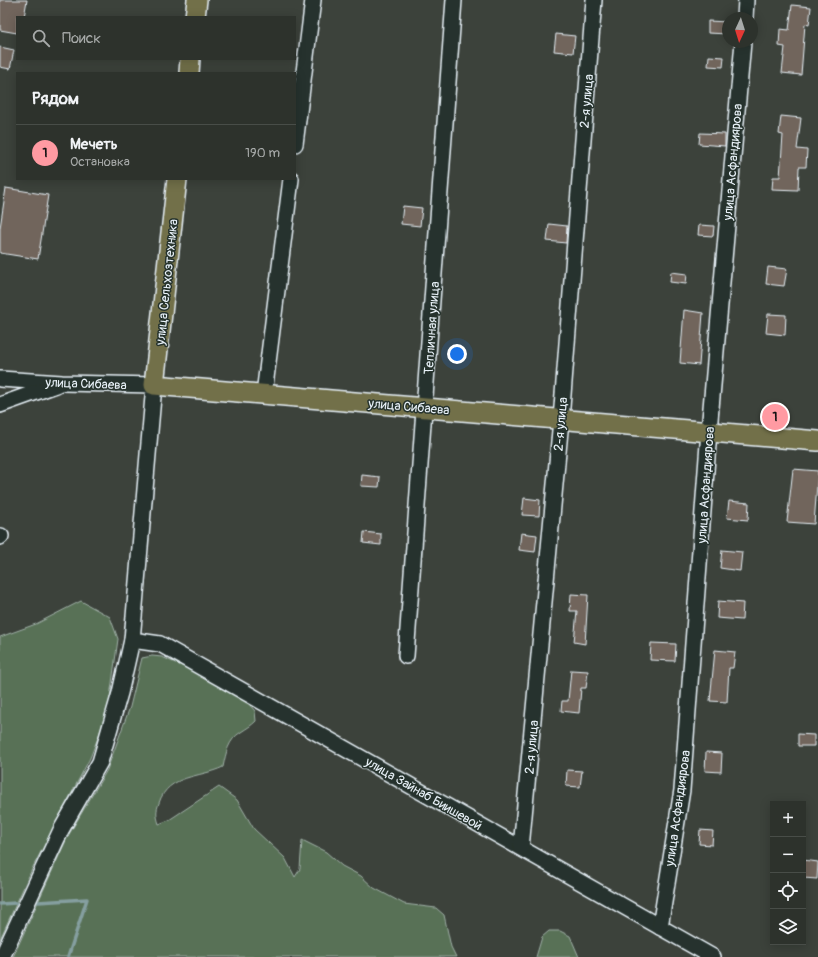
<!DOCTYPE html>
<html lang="ru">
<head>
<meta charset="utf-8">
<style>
  :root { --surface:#2d322c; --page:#393e38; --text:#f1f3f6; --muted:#a7aaa9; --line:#484d48; --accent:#ff9aa2 }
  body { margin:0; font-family:Pangolin,sans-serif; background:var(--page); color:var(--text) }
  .controls { position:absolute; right:12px; bottom:12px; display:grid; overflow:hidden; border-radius:0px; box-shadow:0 2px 10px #0003 }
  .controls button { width:36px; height:36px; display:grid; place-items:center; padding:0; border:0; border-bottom:1px solid var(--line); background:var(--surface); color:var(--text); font:20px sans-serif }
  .compass { position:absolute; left:722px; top:12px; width:36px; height:36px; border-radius:50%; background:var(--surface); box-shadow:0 2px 10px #0003; rotate:184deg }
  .you { position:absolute; left:457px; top:354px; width:14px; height:14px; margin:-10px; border:3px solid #fff; border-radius:50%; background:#1a73e8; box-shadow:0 0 0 6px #1a73e833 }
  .badge { display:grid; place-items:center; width:26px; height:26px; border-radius:50%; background:var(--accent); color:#111; font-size:13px; font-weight:700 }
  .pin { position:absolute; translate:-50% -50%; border:2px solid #fff; box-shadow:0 1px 4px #0006 }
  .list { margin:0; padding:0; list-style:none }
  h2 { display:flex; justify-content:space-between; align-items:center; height:52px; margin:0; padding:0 16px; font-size:17px }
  h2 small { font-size:13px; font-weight:400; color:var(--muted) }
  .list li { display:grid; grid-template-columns:26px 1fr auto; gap:12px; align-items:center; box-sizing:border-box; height:56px; padding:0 16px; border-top:1px solid var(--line) }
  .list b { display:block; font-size:15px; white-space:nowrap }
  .list p { margin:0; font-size:13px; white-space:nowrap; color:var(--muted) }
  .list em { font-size:13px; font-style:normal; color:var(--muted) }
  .icon { flex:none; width:22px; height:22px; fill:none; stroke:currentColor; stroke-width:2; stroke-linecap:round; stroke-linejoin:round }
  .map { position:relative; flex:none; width:818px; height:957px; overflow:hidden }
  .search { position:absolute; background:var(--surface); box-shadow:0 2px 10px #0003; left:16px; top:16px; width:280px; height:44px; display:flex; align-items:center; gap:10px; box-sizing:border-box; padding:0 14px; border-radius:0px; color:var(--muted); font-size:15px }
  .panel { position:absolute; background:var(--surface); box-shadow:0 2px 10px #0003; left:16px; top:72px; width:280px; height:108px; border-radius:0px }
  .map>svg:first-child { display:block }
  .green { fill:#597157; stroke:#a0b1a8 }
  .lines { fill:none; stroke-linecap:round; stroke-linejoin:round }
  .stream { stroke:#859fa0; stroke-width:3.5 }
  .building { fill:#71655b; stroke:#e8f1f8 }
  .minor-casing { stroke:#e8f1f8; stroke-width:18 }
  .major-casing { stroke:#e8f1f8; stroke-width:22 }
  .minor { stroke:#26332d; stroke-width:15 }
  .major { stroke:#726f4a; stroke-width:19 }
  .labels { text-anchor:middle; stroke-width:3; stroke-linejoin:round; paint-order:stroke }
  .street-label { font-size:13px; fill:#e8f1f8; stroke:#26332d }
</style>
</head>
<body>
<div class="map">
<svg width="818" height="957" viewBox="0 0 818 957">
  <rect width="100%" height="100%" fill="#3c423b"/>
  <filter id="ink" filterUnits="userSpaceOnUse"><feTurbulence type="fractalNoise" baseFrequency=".025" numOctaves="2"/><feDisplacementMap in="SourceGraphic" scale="8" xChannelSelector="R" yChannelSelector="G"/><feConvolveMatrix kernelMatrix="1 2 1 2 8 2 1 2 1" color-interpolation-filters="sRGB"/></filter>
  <g filter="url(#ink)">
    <g class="green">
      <polygon points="81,601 110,617 118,639 108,712 90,758 33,867 0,939 0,637 36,624"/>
      <path d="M152,656L162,657L191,670L248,703L255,711L256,721C251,726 247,728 241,732C228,740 226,753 223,767C200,778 168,774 159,803C156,811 156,815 159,824L169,820L219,787L237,800L254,829L285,858L295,877L300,869L302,840L326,852L342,866L361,876L374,888L404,904L436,908L444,915L451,947L456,957H13L68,836L107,770L130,707L142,658Z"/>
      <polygon points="549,931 560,931 570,936 579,957 536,957 542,937"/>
    </g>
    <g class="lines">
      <g class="stream">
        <polyline points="38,902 87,899 68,957"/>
        <polyline points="0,904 16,903"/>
      </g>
    </g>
    <g class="building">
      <polygon points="0,0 27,0 24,17 17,17 17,33 0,30"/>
      <polygon points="792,5 811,7 809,25 805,24 801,75 782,73 785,47 779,46 780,29 789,30"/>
      <polygon points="708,21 728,22 728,34 708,33"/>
      <polygon points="556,34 575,36 573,53 554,51"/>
      <polygon points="0,47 14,50 10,69 0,67"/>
      <polygon points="709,56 724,57 723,67 708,66"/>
      <polygon points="781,116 801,118 797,149 807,150 806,167 799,167 798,190 772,189 773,177 780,177 783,135 779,134"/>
      <polygon points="700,133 725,134 725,146 699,144"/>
      <polygon points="6,188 48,195 38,259 0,253 0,228"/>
      <polygon points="403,206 422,208 420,226 401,224"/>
      <polygon points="549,224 567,226 566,243 547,241"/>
      <polygon points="699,225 714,226 713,236 698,235"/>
      <polygon points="768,267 787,269 784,286 766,284"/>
      <polygon points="671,272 687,274 686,284 670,282"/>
      <polygon points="684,310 703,313 699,365 680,363"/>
      <polygon points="768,314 786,315 785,335 766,333"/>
      <polygon points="793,469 818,471 814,524 787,522"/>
      <polygon points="362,475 380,477 379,487 361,486"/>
      <polygon points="524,498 540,500 539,516 522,515"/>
      <polygon points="729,501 749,503 748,520 727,518"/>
      <polygon points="364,532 381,534 381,545 363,543"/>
      <polygon points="521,533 537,535 535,552 519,550"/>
      <polygon points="722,550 742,552 740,571 720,568"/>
      <polygon points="571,594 588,595 585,644 574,642 577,611 570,611"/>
      <polygon points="718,601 743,603 742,620 717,618"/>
      <polygon points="651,643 676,644 675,661 650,660"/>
      <polygon points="715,650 735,652 733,668 729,668 727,702 710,701"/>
      <polygon points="571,670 588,671 586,688 581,688 579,713 561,711 562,701 568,701"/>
      <polygon points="798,734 814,735 814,746 798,746"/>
      <polygon points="706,752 722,753 721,772 705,771"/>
      <polygon points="567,770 582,771 580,787 566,786"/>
      <polygon points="700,830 713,831 712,845 699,844"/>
      <polygon points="803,860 818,862 817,879 803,878"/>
    </g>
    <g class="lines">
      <defs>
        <g id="minor">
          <polyline points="745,18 746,0"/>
          <polyline points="295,144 313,0"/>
          <polyline points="0,379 62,383 154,385 132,640 120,693 100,762 61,830 2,957"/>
          <polyline points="264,394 291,179"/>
          <polyline points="0,405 56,385"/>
          <polyline points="0,537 1,536"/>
          <polyline points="132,640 160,644 713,957"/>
          <polyline points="406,656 454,0"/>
          <polyline points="521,848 561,420 594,0"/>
          <polyline points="660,927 682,790 709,431 743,42"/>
        </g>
        <g id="major">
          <polyline points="195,17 197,0"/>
          <polyline points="189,73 190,59"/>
          <polyline points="177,179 154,385 818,441"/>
        </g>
      </defs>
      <use href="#minor" class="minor-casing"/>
      <use href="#major" class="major-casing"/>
      <use href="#minor" class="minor"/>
      <use href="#major" class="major"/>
    </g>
  </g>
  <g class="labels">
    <g class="street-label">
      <text transform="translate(586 101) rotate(-85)" y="5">2-я улица</text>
      <text transform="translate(732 162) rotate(-85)" y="5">улица Асфандиярова</text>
      <text transform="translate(166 282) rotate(-84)" y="5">улица Сельхозтехника</text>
      <text transform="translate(431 328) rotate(-86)" y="5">Тепличная улица</text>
      <text transform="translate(86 383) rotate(2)" y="5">улица Сибаева</text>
      <text transform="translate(409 406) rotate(5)" y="5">улица Сибаева</text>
      <text transform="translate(560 424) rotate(-85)" y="5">2-я улица</text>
      <text transform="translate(705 485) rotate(-86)" y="5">улица Асфандиярова</text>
      <text transform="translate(531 747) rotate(-85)" y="5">2-я улица</text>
      <text transform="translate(424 793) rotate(30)" y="5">улица Зайнаб Биишевой</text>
      <text transform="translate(677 808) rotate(-82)" y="5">улица Асфандиярова</text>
    </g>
  </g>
</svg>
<div class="controls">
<button>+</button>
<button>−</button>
<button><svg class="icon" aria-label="locate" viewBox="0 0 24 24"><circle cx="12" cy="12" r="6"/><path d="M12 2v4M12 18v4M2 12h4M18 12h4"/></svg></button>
<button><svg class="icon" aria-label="layers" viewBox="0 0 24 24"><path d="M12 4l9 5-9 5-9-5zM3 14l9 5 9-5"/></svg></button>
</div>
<svg class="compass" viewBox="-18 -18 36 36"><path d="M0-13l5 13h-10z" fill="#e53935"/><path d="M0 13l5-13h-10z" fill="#a7aaa9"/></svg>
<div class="you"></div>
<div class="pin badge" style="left:775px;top:417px">1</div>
<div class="search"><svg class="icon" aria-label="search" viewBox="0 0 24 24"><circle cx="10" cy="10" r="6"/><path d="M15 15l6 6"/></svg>Поиск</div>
<section class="panel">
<h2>Рядом<small></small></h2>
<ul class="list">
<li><span class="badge">1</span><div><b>Мечеть</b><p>Остановка</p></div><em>190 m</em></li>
</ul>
</section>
</div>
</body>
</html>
